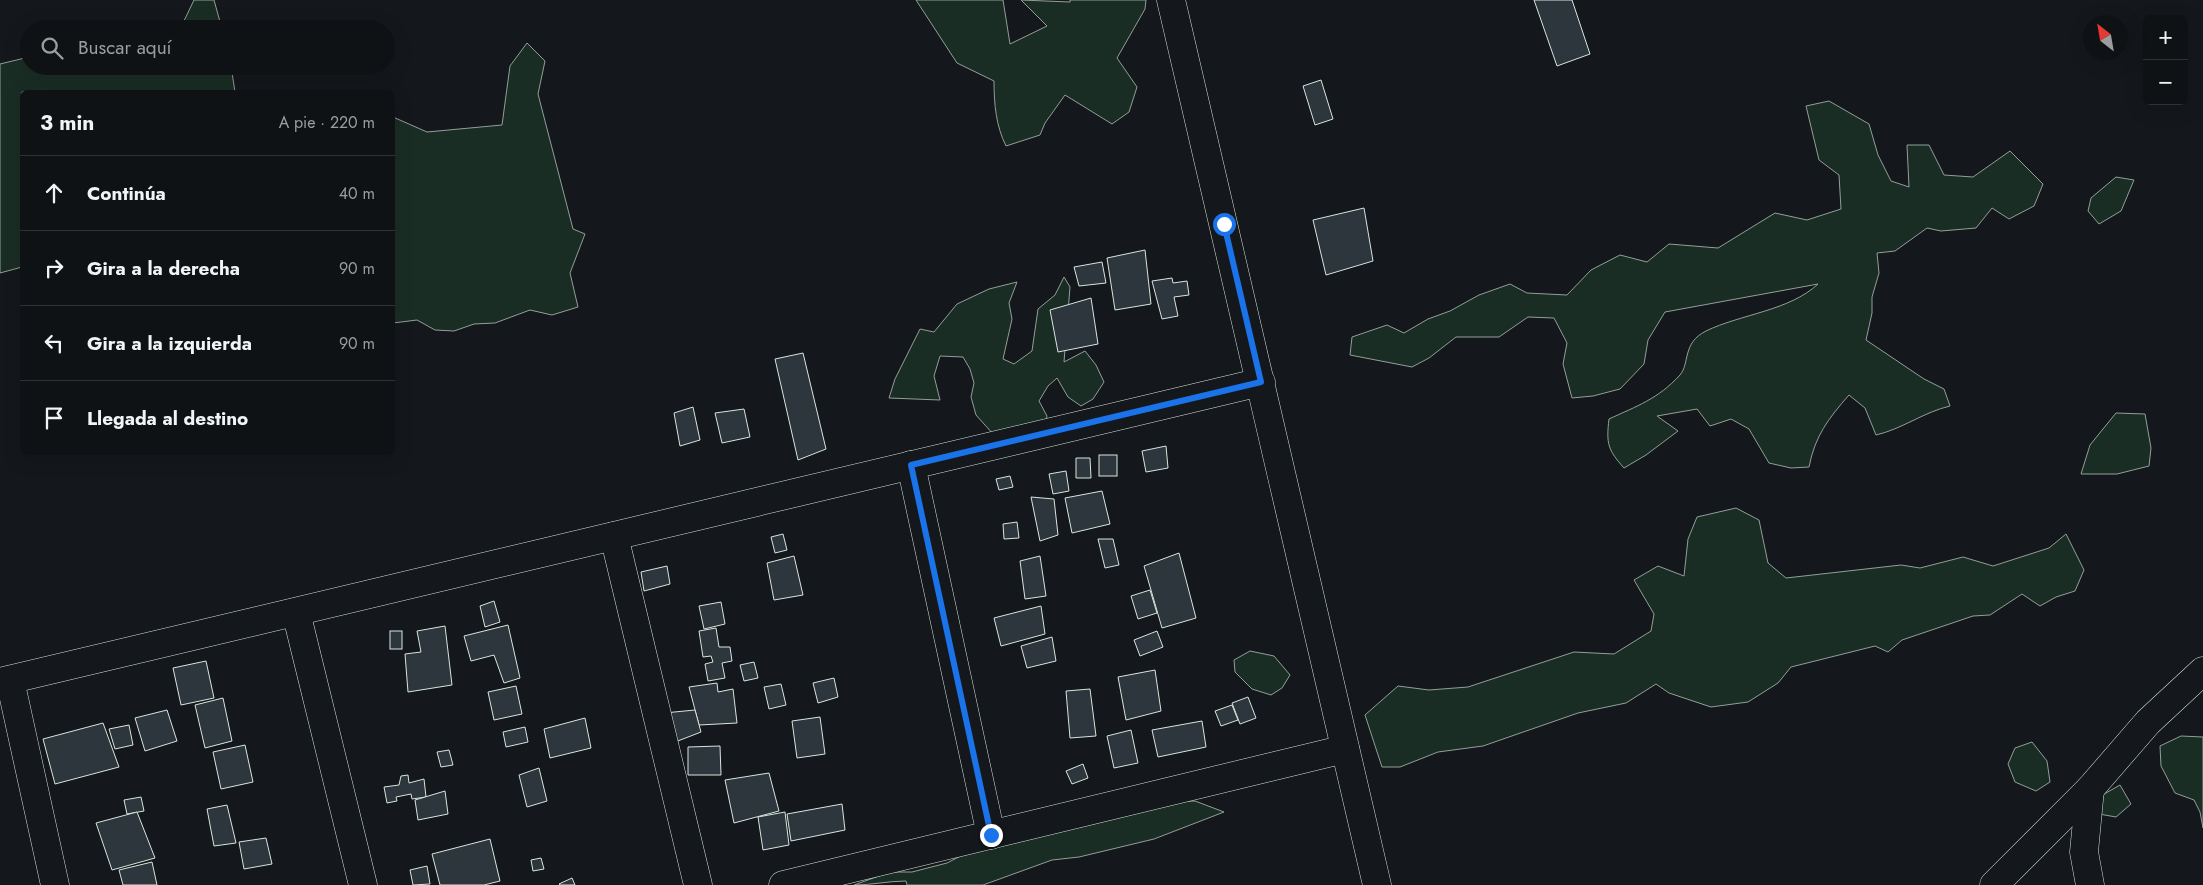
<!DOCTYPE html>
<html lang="es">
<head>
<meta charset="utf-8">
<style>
  :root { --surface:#0f1215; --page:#1d2022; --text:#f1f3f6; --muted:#9b9ea0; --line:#2f3234 }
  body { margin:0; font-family:Jost,sans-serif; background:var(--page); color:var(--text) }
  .controls { position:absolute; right:15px; top:15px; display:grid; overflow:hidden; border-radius:8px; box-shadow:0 5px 20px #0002 }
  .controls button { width:45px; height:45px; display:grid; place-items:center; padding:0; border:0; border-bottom:1px solid var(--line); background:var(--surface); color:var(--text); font:25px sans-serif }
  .compass { position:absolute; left:2083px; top:15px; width:45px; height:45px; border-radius:50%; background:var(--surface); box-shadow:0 5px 20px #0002; rotate:329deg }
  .stop { position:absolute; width:15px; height:15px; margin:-11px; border:4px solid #1a73e8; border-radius:50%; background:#fff }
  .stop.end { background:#1a73e8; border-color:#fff; box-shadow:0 1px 5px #0008 }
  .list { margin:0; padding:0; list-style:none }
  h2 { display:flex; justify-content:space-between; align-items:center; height:65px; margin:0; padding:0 20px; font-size:21px }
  h2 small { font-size:16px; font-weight:400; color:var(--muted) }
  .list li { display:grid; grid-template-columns:32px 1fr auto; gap:15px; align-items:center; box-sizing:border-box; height:75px; padding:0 20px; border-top:1px solid var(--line) }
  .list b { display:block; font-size:19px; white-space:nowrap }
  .list em { font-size:16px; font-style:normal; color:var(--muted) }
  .icon { flex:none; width:28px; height:28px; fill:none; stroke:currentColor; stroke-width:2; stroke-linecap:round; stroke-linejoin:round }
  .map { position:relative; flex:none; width:2203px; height:885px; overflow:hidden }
  .search { position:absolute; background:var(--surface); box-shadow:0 5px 20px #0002; left:20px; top:20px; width:375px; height:55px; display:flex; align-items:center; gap:12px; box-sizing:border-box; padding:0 18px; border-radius:28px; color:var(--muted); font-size:19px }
  .panel { position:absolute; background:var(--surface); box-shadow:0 5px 20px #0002; left:20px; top:90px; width:375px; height:365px; border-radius:8px }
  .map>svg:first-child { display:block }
  .green { fill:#1a2d24; stroke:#939e99 }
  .building { fill:#2c363c; stroke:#d8e6dc }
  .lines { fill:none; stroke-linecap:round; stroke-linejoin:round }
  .minor-casing { stroke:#d8e6dc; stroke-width:29 }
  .minor { stroke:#14181c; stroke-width:28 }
  .route { stroke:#1a73e8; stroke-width:6 }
</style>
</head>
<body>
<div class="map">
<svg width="2203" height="885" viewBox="0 0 2203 885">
  <rect width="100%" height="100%" fill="#14181c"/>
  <g class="green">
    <polygon points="194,0 214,0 222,29 159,29 183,23"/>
    <path d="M916,0H1003L1010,44L1047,26L1021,0L1070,2V0H1146L1145,9L1117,58L1137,87L1129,112L1112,124L1065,95L1045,123L1040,135L1006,146C996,126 994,104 994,81L957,63Z"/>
    <polygon points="527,43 545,61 538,94 573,229 585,234 570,273 578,307 552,315 530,310 495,323 474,324 454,331 435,330 417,320 393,323 393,117 427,132 502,125 510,66"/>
    <polygon points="29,57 29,66 231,66 235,92 22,92 22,267 0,273 0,64"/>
    <path d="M1829,101L1869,124L1878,155L1891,181L1909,187L1907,145H1929L1944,175L1973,177L2010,151L2043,184L2034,206L2009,219L1992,208L1976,228L1941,231L1927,228L1895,251L1877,253L1879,273L1872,297V313L1866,340L1924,379L1944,389L1950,406C1924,412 1902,429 1876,435L1865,408L1849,395C1828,419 1815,436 1809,467L1791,468L1769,463L1749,429L1731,419L1710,426L1697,409L1657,416L1678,431L1646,455L1624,468C1608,450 1606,444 1609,419C1637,406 1658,399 1680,375C1690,363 1682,343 1706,331C1741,314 1789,311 1818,284L1665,312L1648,340L1644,364L1620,389L1593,396L1572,398L1563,364L1567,343L1554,318L1528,317L1499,337H1456L1429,358L1412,367L1350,355L1352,337L1387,325L1404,333L1428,319L1450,311L1479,295L1510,284L1527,293L1567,295L1591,270L1620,255L1647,262L1669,244L1718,248L1775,213L1807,220L1841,209L1839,175L1819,160L1806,106Z"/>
    <polygon points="2116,177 2134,180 2121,211 2099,224 2088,211 2091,198"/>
    <polygon points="1064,277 1070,287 1064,362 1085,351 1096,365 1104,382 1093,399 1081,406 1068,397 1057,378 1048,386 1039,401 1047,416 1045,427 993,434 976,415 971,397 974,383 970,369 963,357 940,356 934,376 940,400 889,398 895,379 920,329 934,332 957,304 989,289 1017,282 1009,303 1012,319 1003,359 1014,364 1032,351 1038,309 1055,295"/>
    <polygon points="2116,413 2145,414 2151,448 2149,466 2117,474 2081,474 2090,445"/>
    <polygon points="1736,508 1759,520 1768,563 1786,578 1901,565 1920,568 1963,557 1993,566 2049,548 2066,534 2084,570 2075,591 2056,597 2040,606 2022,594 1990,615 1973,616 1902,640 1888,652 1875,646 1791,667 1778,683 1748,702 1711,707 1669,693 1656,684 1626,703 1578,713 1483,746 1438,752 1400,767 1382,767 1365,715 1398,686 1429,690 1468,687 1574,652 1614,654 1651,631 1654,614 1634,580 1658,566 1684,576 1688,539 1697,517"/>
    <polygon points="1250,651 1274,656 1290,675 1282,688 1271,695 1252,689 1235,672 1234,660"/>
    <polygon points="2181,736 2203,737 2203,828 2200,812 2194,800 2175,793 2161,766 2160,746"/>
    <polygon points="2032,742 2047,761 2050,782 2036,791 2015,782 2008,764 2015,748"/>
    <polygon points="2120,785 2131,804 2116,817 2099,814 2099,797"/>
    <path d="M1195,801L1224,812L1154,839L1079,857L1052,860L983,885H907L906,881C888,881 872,885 854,885L890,872H912L947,863L972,850L1164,802Z"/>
  </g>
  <g class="building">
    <polygon points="1534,0 1572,0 1590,54 1557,66"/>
    <polygon points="1321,80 1333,119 1315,125 1303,86"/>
    <polygon points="1364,208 1373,261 1326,275 1313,220"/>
    <polygon points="1145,250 1151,304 1115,310 1107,258"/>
    <polygon points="1102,262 1106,283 1079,286 1074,267"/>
    <polygon points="1172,278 1173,283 1187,281 1189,295 1174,297 1178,316 1162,319 1152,281"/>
    <polygon points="1091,298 1098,344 1058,352 1050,310"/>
    <polygon points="803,353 826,449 798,460 775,359"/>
    <polygon points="693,407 700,440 680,446 674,413"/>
    <polygon points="744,409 750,437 722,443 715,413"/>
    <polygon points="1166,446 1168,468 1146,472 1142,451"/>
    <rect x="1099" y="455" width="18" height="21"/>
    <polygon points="1076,458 1090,458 1091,478 1076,478"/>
    <polygon points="1066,471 1069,491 1053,494 1049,474"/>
    <polygon points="1010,476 1013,487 999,490 996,479"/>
    <polygon points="1102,491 1110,524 1072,533 1065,498"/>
    <polygon points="1031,497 1054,499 1058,535 1040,541"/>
    <polygon points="1017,522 1019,538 1004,539 1003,524"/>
    <polygon points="783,534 787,550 775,553 771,537"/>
    <polygon points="1098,539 1113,539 1119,565 1105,568"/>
    <polygon points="1179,553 1196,618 1162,628 1144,566"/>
    <polygon points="794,556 803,595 774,600 767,563"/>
    <polygon points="1040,556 1046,596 1025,599 1020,561"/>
    <polygon points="667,566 670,584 644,591 641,572"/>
    <polygon points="1150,590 1157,613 1138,619 1131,596"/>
    <polygon points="494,601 500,622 485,627 480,606"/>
    <polygon points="721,602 725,624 704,629 699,606"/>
    <polygon points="1041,606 1045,634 1001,646 994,618"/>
    <polygon points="508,625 520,678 504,683 494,655 471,661 464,636"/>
    <polygon points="445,626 452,685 408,692 405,654 421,652 417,631"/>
    <polygon points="716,628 719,647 730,647 732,661 722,663 725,678 708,681 705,664 713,662 711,656 703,657 699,631"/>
    <rect x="390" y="631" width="12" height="18"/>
    <polygon points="1157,631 1163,647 1140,656 1134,640"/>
    <polygon points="1052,637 1056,661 1027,668 1021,646"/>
    <polygon points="206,661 214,698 181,705 173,668"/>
    <polygon points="754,662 758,678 744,681 740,665"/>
    <polygon points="1155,670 1161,711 1126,720 1118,677"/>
    <polygon points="834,678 838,697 818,703 813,683"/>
    <polygon points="717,683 718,692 733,689 737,723 699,725 689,687"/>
    <polygon points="781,684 786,705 769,709 764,687"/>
    <polygon points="516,686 522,714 494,720 488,692"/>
    <polygon points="1090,689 1096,736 1070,738 1066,691"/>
    <polygon points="1248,697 1256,718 1240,724 1232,703"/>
    <polygon points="223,698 232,741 205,748 195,705"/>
    <polygon points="1232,705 1238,720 1221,726 1215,711"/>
    <polygon points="167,710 177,741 145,751 135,718"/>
    <polygon points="695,710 701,732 670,744 664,713"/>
    <polygon points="820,717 825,754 797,758 792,721"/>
    <polygon points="585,718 591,748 550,758 544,729"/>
    <polygon points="1202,721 1206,747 1158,757 1152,730"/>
    <polygon points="103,723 119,767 55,784 43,739"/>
    <polygon points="129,725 133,745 115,749 109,729"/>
    <polygon points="525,727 528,742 506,747 503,732"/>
    <polygon points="1131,730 1138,763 1114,768 1107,736"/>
    <polygon points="245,745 253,782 221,789 213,752"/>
    <polygon points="720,746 721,775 688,775 688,747"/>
    <polygon points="449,750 453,765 441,767 437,752"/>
    <polygon points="1083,764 1088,778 1072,784 1066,771"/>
    <polygon points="539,768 547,801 527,807 519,775"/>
    <polygon points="769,773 779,811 734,823 725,780"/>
    <polygon points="408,775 409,783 424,779 426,797 412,799 411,794 396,797 397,801 387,803 384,787 399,785 401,776"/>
    <polygon points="445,791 448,814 418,820 415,800"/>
    <polygon points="141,797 144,811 127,814 124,800"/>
    <polygon points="842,804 845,830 791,841 787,814"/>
    <polygon points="227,805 236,843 214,846 207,809"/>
    <polygon points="137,812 155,858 112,870 96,823"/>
    <polygon points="785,812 789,845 763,850 758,817"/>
    <polygon points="266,838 272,864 244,869 239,842"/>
    <polygon points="490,839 500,881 484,885 440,885 432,854"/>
    <polygon points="541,858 544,869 533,871 531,860"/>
    <polygon points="152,862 157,885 123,885 119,870"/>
    <polygon points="427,866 430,884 413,885 410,870"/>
    <polygon points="572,878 575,885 560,885 559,884"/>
  </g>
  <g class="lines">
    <defs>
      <g id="minor">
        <polyline points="1171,0 1377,885"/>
        <polyline points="911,465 991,835"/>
        <polyline points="614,536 698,885"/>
        <polyline points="296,612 363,885"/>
        <polyline points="10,680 55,885"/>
        <polyline points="0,682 1261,382"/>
        <polyline points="2090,789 2084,852 2090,885"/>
        <polyline points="783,885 1345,749"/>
        <polyline points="1994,885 2090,789 2148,722 2203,671"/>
      </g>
    </defs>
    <use href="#minor" class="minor-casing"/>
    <use href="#minor" class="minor"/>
  </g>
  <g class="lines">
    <polyline class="route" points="991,835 911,465 1261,382 1224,224"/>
  </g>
</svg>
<div class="controls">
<button>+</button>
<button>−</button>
</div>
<svg class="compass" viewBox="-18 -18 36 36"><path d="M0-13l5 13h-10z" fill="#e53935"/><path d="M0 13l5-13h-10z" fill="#9b9ea0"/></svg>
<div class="stop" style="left:1224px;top:224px"></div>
<div class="stop end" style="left:991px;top:835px"></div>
<div class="search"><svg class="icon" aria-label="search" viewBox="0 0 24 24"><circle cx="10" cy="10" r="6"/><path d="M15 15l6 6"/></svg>Buscar aquí</div>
<section class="panel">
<h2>3 min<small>A pie · 220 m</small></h2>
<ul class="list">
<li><svg class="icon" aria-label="ahead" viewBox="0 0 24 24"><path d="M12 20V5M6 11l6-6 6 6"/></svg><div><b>Continúa</b></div><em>40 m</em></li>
<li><svg class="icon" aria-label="right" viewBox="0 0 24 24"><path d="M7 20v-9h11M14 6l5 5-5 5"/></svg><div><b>Gira a la derecha</b></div><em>90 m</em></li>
<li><svg class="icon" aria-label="left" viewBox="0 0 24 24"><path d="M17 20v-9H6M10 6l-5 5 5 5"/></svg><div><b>Gira a la izquierda</b></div><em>90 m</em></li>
<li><svg class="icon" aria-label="arrive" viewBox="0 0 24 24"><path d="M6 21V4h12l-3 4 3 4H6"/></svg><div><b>Llegada al destino</b></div></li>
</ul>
</section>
</div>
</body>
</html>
